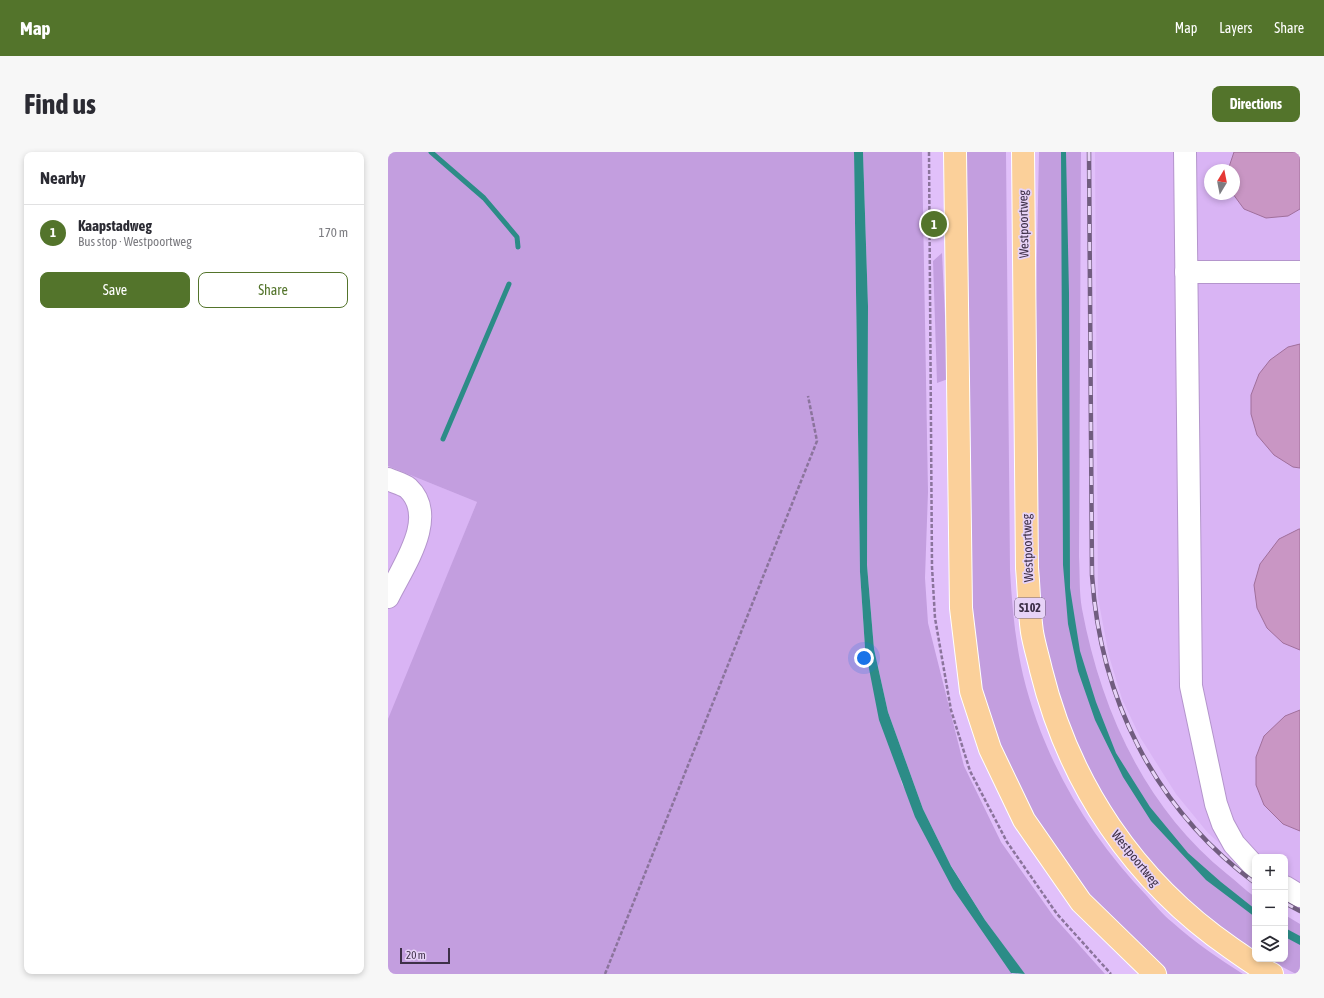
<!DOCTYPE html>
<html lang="en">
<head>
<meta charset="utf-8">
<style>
  :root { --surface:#fff; --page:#f7f7f7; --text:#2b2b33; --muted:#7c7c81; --line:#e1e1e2; --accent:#53742b }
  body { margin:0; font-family:"Asap Condensed",sans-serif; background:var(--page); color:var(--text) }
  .controls { position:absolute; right:12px; bottom:12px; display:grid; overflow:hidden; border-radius:8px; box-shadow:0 2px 6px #0003 }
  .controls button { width:36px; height:36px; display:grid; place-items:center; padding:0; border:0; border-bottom:1px solid var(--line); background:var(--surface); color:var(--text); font:20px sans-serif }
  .compass { position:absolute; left:816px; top:12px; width:36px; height:36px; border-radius:50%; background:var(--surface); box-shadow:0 2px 6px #0003; rotate:10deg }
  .scale { position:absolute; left:12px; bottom:10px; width:50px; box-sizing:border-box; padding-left:4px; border:2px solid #3e3048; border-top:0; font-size:11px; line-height:14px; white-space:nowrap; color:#3e3048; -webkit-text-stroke:3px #e7d3f7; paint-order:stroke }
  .you { position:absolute; left:476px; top:506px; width:14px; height:14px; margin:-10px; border:3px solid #fff; border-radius:50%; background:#1a73e8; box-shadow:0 0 0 6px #1a73e833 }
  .badge { display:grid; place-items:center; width:26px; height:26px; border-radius:50%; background:var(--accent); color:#fff; font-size:13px; font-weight:700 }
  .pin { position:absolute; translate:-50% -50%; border:2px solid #fff; box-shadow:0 1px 4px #0006 }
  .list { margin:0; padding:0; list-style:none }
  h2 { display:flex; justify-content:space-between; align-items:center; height:52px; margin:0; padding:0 16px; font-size:17px }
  h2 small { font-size:13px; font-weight:400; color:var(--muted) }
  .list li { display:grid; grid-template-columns:26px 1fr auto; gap:12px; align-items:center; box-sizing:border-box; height:56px; padding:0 16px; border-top:1px solid var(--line) }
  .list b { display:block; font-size:15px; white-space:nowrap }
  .list p { margin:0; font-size:13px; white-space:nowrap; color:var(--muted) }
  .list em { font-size:13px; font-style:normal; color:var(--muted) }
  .actions { display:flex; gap:8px; padding:12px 16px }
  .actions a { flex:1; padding:9px 0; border:1px solid var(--accent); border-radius:8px; text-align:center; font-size:14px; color:var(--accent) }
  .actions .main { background:var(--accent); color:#fff }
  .icon { flex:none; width:22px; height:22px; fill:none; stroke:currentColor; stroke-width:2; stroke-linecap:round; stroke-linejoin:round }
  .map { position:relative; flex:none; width:912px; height:822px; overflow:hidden; border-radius:8px }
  header { display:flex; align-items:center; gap:24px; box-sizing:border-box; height:56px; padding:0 20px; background:var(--accent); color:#fff }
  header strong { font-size:19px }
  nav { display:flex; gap:22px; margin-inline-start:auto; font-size:14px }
  .intro { display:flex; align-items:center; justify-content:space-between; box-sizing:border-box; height:96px; padding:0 24px }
  h1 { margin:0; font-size:28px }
  .button { padding:10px 18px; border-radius:8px; background:var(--accent); color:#fff; font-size:14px; font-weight:700 }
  main { display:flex; gap:24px; padding:0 24px }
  aside { flex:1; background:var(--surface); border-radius:8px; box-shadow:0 2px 6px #0003 }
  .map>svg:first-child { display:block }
  .built { fill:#d9b4f4; fill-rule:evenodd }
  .green { fill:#c39edf }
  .water { fill:#2c8c87 }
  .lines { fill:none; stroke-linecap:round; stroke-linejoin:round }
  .stream { stroke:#2c8c87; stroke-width:5 }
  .building { fill:#c996c4; stroke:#a06f9b }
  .minor-casing { stroke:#b495cc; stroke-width:24 }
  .major-casing { stroke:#fff; stroke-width:24 }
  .path { stroke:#8b749c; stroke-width:2.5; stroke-dasharray:4 2; stroke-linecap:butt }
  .minor { stroke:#fff; stroke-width:22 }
  .major { stroke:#fbd09a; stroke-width:22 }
  .rail-casing { stroke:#715d7f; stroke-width:4.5 }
  .rail { stroke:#e7d3f7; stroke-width:3; stroke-dasharray:9; stroke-linecap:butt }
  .labels { text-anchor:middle; stroke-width:3.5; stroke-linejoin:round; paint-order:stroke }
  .shield { fill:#e7d3f7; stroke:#71617c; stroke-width:1 }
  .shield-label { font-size:12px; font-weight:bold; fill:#3e3048 }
  .street-label { font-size:13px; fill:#3e3048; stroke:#e7d3f7 }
</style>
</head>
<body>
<header>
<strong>Map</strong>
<nav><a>Map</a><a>Layers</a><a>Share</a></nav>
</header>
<div class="intro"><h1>Find us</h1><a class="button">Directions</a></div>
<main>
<aside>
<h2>Nearby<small></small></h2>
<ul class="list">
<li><span class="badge">1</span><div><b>Kaapstadweg</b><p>Bus stop · Westpoortweg</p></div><em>170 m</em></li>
</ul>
<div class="actions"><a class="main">Save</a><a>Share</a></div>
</aside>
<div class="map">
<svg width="912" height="822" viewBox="0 0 912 822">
  <rect width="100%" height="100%" fill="#e1c0fa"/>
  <g class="built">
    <path d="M707,0H912V752L897,743V705H847L820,681L788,642L752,585L734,547L721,504L710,446ZM822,18H846V42H822Z"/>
    <polygon points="0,314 89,350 0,570"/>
  </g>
  <g class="green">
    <polygon points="0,0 466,0 472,420 477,496 514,632 624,822 0,822 0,567 89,350 0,314"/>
    <polygon points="475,0 534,0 540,340 537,426 540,471 576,614 613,690 666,765 717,822 637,822 635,820 597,768 562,712 535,657 500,560 486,497 479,413 480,154"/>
    <path d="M574,0H618L622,418C624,454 627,488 635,523C655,606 700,683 759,744C767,753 775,763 784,770C806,790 830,806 855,822H780L747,795L711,758L645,665L604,580L581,482Z"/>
    <path d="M651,0H693L691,405C692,422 691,440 694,457C713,558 757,656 839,722C848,729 857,738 867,745V799L833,778L800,750L759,708L727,666L706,631L673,560L650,468L644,343Z"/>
    <polygon points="554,101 560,227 549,231 545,109"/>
    <polygon points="897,763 912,772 912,822 908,822 879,807 897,807"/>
  </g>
  <g class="water">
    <polygon points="466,0 475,0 480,154 479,413 486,497 500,560 535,657 563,714 597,768 637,822 623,821 565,737 527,665 491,568 477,496 472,420"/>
    <polygon points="673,0 678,0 681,141 682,436 692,499 708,550 728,601 762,655 800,701 833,730 867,757 867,765 818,728 763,669 735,625 707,568 690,519 680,472 675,413"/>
    <polygon points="897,776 912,784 912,793 897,785"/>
  </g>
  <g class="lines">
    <g class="stream">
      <polyline points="43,0 96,46 129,85 130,95"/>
      <polyline points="55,287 121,132"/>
    </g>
  </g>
  <g class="building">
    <polygon points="846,0 912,0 912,57 900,64 878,66 856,57 845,42 846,18 840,18"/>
    <polygon points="912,192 912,316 905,315 886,303 869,283 863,262 863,243 871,222 882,208 900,195"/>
    <polygon points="911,377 912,377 912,498 895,491 879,476 869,456 866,433 872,412 891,387"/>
    <polygon points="912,558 912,679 895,672 876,653 868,633 868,605 876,584 897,564"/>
  </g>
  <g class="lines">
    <defs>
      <g id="minor">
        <polyline points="797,0 803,534 828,652 835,672 846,692 867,715"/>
        <polyline points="798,120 912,120"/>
        <path d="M0,327C6,330 15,332 20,336C51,365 15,414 0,445"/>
        <polyline points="897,735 912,744"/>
      </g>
      <g id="major">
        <polyline points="567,0 573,456 583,539 602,597 636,668 693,750 767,822"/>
        <path d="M635,0L639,416C641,437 641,459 644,480C646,492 650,505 653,518C681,632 746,729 843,796C856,805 869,815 884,822"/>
      </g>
    </defs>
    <use href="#minor" class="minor-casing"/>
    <use href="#major" class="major-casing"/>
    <g class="path">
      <polyline points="541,0 544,415 547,466 563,558 582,619 619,690 669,762 723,822"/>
      <polyline points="217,822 429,289 420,244"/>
    </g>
    <use href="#minor" class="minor"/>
    <use href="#major" class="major"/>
    <defs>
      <g id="rail">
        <path d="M701,0L704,423C712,546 766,656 867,731"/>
        <polyline points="897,751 912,759"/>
      </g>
    </defs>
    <use href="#rail" class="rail-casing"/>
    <use href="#rail" class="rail"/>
  </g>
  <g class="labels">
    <rect class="shield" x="627" y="446" width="30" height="20" rx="3"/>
    <g class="shield-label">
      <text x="642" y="460">S102</text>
    </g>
    <g class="street-label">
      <text transform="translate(635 72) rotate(-91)" y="5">Westpoortweg</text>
      <text transform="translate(639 396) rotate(-92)" y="5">Westpoortweg</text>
      <text transform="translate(748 706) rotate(51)" y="5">Westpoortweg</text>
    </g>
  </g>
</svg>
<div class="controls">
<button>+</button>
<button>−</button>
<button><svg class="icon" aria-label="layers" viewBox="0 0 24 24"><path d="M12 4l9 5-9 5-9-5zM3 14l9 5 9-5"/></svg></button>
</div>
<svg class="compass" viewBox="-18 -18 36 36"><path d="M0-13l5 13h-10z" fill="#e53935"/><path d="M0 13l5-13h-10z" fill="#7c7c81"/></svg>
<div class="scale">20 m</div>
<div class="you"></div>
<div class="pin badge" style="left:546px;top:72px">1</div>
</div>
</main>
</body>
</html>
